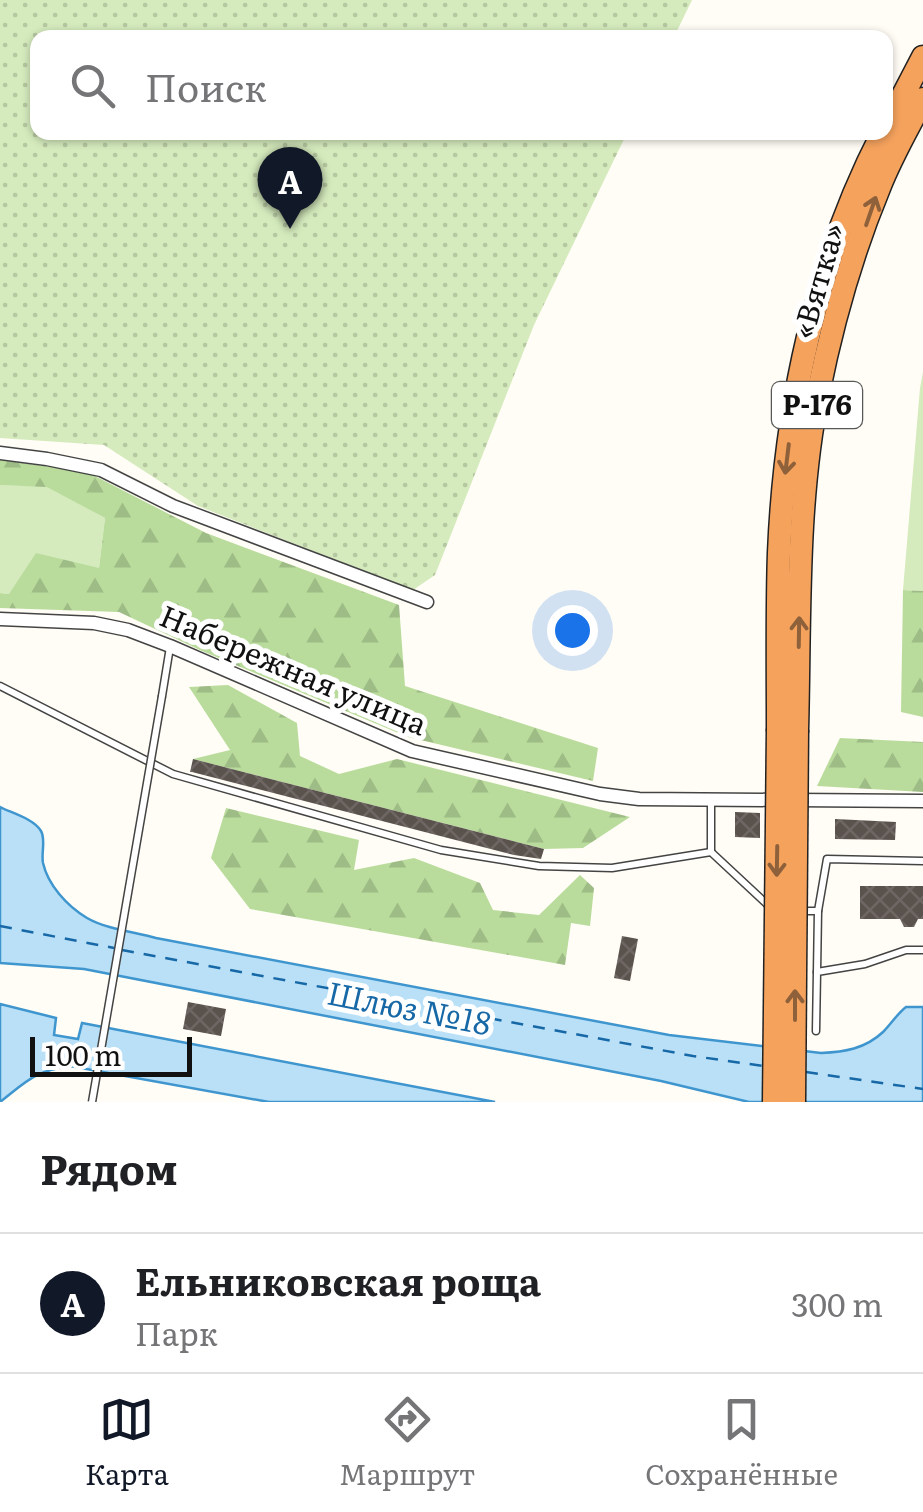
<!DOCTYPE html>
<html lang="ru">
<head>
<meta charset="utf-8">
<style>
  :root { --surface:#fff; --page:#f2f2f2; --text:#202124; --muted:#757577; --line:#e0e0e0; --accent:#111827 }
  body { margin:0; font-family:Literata,serif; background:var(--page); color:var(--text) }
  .scale { position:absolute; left:30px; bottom:25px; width:162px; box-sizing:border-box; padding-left:10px; border:5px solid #111; border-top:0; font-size:28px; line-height:35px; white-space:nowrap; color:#111; -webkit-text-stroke:8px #fff; paint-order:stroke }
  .you { position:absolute; left:572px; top:630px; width:35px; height:35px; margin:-25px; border:8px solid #fff; border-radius:50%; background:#1a73e8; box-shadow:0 0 0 15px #1a73e833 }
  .badge { display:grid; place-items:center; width:65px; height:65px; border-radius:50%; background:var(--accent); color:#fff; font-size:32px; font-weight:700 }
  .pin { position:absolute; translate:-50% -82px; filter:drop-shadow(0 2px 5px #0008) }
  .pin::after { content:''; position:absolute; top:52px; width:35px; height:30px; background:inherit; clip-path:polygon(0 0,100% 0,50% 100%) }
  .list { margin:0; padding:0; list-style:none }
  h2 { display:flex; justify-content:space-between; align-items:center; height:130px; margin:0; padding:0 40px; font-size:42px }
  h2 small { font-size:32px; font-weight:400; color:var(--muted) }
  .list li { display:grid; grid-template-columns:65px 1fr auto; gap:30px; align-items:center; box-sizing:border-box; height:140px; padding:0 40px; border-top:2px solid var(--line) }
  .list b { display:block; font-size:38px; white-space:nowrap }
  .list p { margin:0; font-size:32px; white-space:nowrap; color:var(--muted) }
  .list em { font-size:32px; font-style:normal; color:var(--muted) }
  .icon { flex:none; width:55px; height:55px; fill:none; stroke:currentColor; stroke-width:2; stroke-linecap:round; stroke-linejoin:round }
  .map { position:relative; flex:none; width:923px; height:1102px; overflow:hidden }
  .search { position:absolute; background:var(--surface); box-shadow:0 2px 8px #0004; left:30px; right:30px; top:30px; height:110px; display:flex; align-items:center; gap:25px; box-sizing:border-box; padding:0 35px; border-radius:20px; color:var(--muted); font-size:38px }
  .sheet { height:270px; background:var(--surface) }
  nav { display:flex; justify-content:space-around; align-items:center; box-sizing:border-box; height:140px; border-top:2px solid var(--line); background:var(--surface); font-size:28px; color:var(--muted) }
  nav a { display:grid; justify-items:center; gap:5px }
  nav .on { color:var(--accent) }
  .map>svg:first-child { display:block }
  .grass { fill:#d5ebbd }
  .forest { fill:url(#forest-firs) }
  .park { fill:url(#park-dots) }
  .water { fill:#b9e0f7; stroke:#3f96cf; stroke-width:2.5 }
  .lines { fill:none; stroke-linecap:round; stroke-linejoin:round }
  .ferry { stroke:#1768a6; stroke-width:2.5; stroke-dasharray:12 10; stroke-linecap:butt }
  .building { fill:url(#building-cross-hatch) }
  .lane-casing { stroke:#444; stroke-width:9 }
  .street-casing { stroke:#444; stroke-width:15 }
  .highway-casing { stroke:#222; stroke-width:25 }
  .lane { stroke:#fff; stroke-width:6 }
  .street { stroke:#fff; stroke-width:12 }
  .highway { stroke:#f5a25d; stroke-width:22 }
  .lane-bridge-casing { stroke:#444; stroke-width:9; stroke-linecap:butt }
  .highway-bridge-casing { stroke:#222; stroke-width:25; stroke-linecap:butt }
  .lane-bridge { stroke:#fff; stroke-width:6 }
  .highway-bridge { stroke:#f5a25d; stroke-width:22 }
  .oneway { stroke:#8e613b }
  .labels { text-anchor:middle; stroke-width:10; stroke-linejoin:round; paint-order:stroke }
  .shield { fill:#fff; stroke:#585858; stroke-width:2.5 }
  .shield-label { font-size:28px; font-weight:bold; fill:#111 }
  .street-label { font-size:30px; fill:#111; stroke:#fff }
  .water-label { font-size:32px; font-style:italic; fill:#1768a6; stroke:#fff }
</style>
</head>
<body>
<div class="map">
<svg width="923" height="1102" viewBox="0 0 923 1102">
  <defs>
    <pattern id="forest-firs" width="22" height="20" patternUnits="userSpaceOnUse" patternTransform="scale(2.5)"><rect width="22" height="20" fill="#b9dc9c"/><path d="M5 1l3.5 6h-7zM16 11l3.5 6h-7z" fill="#9ebc85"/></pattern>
    <pattern id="park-dots" width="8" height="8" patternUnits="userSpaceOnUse" patternTransform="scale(2.5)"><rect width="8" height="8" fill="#d5ebbd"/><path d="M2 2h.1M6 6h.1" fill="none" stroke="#b6c8a1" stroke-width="1.8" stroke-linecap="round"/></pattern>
    <pattern id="building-cross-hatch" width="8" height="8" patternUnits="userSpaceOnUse" patternTransform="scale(2.5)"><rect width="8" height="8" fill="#5a524d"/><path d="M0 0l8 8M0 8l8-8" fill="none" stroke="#6d6662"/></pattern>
  </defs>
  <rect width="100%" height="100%" fill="#fffdf5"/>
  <g class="grass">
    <polygon points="923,372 923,591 903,590 920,388"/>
    <polygon points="0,485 47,486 105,518 99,568 9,594 0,593"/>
  </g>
  <g class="forest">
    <polygon points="0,460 87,472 206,533 399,605 405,686 598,748 593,781 408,737 202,651 119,612 0,608 0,593 9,594 36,553 99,568 105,518 47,487 0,485"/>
    <polygon points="903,590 923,591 923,717 901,712"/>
    <polygon points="228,685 297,723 300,756 339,774 397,759 630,817 583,848 544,849 193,759 230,750 189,687"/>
    <polygon points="840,738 923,742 923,792 817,786"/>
    <polygon points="226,808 359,840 354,870 414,858 480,883 493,910 539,915 580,875 594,888 590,926 571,923 565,965 250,909 211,858"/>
  </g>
  <polygon class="park" points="0,0 692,0 674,37 38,38 38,132 627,133 534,325 435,575 413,590 198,506 104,445 0,438"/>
  <g class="water">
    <path d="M0,807C12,813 34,819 41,831C46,840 41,853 43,863C48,885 67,906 87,918C106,929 134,932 156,938L669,1035L821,1053C844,1052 865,1049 883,1032C891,1024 897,1014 906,1007H923V1102H749L661,1081L84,969L0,963Z"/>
    <path d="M0,1004L56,1018L54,1035L78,1039L82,1023L495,1102H269L70,1066C34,1071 26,1082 0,1102Z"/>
  </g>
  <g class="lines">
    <g class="ferry">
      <polyline points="0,926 114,948"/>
      <polyline points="122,950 693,1056 763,1066"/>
      <polyline points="806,1072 923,1089"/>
    </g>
  </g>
  <g class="building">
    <polygon points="193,759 544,849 541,859 514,855 192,772 190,772"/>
    <polygon points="735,812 760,813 760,838 735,837"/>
    <polygon points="835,819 896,822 895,840 835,839"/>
    <polygon points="860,886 923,886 923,919 918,919 914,927 904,927 900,919 860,919"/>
    <polygon points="622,936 638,939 630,981 614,978"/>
    <polygon points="188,1002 226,1009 221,1036 183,1029"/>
  </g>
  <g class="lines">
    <defs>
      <g id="lane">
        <polyline points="0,686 173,774 441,850 539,866 612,868 711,852 771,908"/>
        <polyline points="162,696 170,647"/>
        <polyline points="711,852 711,800"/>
        <polyline points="803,911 818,911 827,859 923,861"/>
        <polyline points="817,972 818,911"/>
        <polyline points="816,1031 817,972 865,964 906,950 923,950"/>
      </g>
      <g id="street">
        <polyline points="0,453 47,459 101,470 173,506 427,602"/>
        <polyline points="0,619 94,623 128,630 170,646 412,751 600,794 639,799 923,801"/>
      </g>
      <g id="highway">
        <polyline points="886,128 923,57"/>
        <path d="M778,729C778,670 777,611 779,553C785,408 816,261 883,132"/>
        <path d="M797,730C800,618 796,503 818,394C832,324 852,253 879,188C891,157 908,128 923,99"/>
      </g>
    </defs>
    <use href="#lane" class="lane-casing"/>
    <use href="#street" class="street-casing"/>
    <use href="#highway" class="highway-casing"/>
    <use href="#lane" class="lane"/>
    <use href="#street" class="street"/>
    <use href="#highway" class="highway"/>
    <defs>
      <polyline id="lane-bridge" points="92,1102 162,696"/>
      <g id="highway-bridge">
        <polyline points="774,1102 778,729"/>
        <polyline points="794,1102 797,730"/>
      </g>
    </defs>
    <use href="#lane-bridge" class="lane-bridge-casing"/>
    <use href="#highway-bridge" class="highway-bridge-casing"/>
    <use href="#lane-bridge" class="lane-bridge"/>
    <use href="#highway-bridge" class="highway-bridge"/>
  </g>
  <defs><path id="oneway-shaft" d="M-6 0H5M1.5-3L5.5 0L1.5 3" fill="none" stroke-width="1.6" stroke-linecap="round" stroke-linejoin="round" transform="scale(2.5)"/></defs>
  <g class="oneway">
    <use href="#oneway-shaft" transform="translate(871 211) rotate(-71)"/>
    <use href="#oneway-shaft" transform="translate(787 459) rotate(97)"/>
    <use href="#oneway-shaft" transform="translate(799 632) rotate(-89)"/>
    <use href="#oneway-shaft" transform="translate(777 861) rotate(91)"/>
    <use href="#oneway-shaft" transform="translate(795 1005) rotate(-90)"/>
  </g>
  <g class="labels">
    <rect class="shield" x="772" y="382" width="90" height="46" rx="8"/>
    <g class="shield-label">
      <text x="817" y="415">Р-176</text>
    </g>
    <g class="street-label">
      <text transform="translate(819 281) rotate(-74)" y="10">«Вятка»</text>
      <text transform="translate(293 671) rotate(23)" y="10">Набережная улица</text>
    </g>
    <g class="water-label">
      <text transform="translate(409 1009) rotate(11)" y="11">Шлюз №18</text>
    </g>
  </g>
</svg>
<div class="scale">100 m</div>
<div class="you"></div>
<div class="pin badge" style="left:290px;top:229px">A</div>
<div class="search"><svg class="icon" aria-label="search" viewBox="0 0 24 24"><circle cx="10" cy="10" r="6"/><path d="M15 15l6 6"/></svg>Поиск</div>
</div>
<section class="sheet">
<h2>Рядом<small></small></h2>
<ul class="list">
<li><span class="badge">A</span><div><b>Ельниковская роща</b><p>Парк</p></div><em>300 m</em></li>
</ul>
</section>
<nav>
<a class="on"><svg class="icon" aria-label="map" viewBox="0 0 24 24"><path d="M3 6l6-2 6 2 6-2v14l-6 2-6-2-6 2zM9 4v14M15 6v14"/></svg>Карта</a>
<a><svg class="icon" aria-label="directions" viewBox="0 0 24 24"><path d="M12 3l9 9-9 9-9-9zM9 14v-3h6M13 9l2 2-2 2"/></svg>Маршрут</a>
<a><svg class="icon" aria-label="saved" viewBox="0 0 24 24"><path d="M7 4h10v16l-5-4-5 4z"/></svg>Сохранённые</a>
</nav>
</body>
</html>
